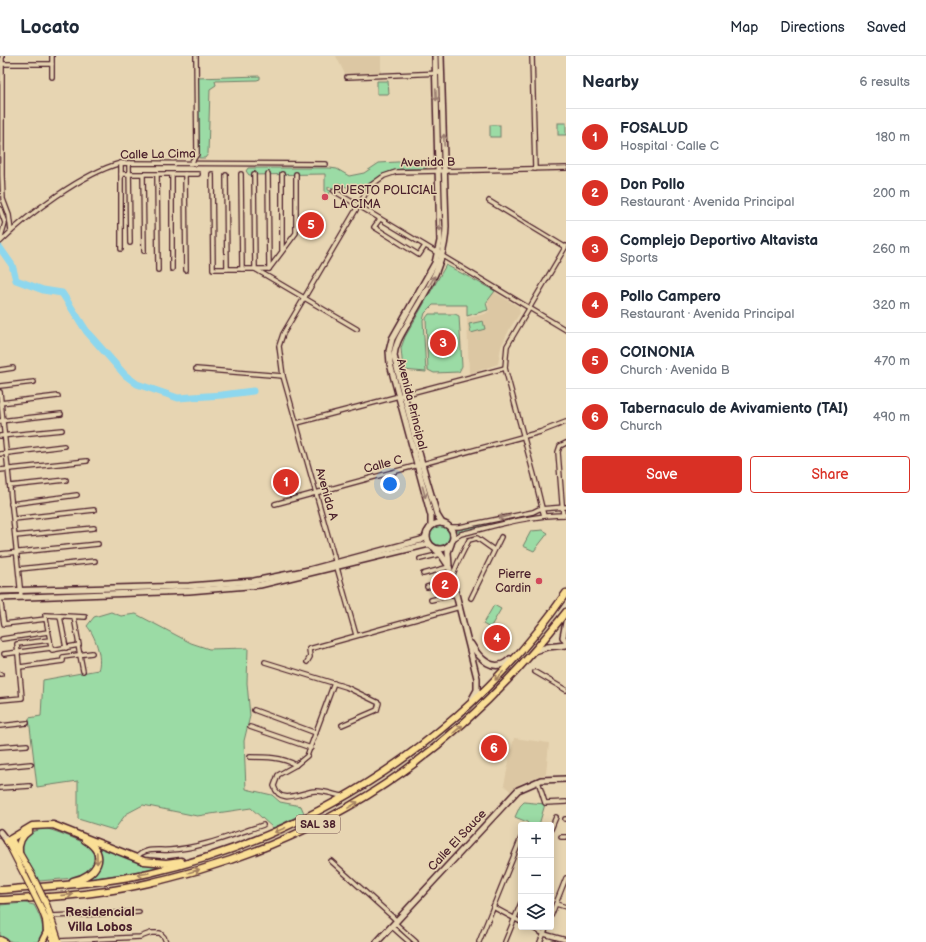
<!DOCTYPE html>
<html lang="en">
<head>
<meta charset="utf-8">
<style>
  :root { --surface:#fff; --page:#f6f6f7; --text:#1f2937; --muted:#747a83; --line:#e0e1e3; --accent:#d93025 }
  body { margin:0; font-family:"Balsamiq Sans",sans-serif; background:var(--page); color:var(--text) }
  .controls { position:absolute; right:12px; bottom:12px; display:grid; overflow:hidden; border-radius:4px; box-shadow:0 2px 10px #0003 }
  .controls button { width:36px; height:36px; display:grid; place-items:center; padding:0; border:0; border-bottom:1px solid var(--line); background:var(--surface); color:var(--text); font:20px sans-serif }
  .you { position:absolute; left:390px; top:428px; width:14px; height:14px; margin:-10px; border:3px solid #fff; border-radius:50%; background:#1a73e8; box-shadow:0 0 0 6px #1a73e833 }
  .badge { display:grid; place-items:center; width:26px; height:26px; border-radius:50%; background:var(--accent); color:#fff; font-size:13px; font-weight:700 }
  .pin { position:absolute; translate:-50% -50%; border:2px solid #fff; box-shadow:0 1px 4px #0006 }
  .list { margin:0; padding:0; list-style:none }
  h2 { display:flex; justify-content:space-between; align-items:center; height:52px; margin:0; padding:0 16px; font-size:17px }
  h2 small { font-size:13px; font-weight:400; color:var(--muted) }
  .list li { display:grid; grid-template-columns:26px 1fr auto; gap:12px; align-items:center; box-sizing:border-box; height:56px; padding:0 16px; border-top:1px solid var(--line) }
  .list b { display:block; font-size:15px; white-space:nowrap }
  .list p { margin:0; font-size:13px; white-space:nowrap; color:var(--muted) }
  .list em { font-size:13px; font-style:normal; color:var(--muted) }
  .actions { display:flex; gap:8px; padding:12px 16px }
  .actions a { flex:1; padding:9px 0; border:1px solid var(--accent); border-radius:4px; text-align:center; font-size:14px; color:var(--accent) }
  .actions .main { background:var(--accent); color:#fff }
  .icon { flex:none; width:22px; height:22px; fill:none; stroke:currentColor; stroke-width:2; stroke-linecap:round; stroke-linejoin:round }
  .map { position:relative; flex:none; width:566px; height:886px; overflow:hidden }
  header { display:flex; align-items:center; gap:24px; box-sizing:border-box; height:56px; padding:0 20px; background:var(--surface); border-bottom:1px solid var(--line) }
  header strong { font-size:19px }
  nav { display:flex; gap:22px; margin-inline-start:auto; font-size:14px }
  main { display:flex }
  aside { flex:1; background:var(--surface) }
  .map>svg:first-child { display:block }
  .built { fill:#dcc7a3 }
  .green { fill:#9bdba5; stroke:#727d68 }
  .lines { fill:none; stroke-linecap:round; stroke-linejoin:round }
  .river { stroke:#8dd7ee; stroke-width:7 }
  .street-casing { stroke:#4a1f2b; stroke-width:6 }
  .secondary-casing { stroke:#4a1f2b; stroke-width:8 }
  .primary-casing { stroke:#4a1f2b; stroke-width:8 }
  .highway-casing { stroke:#4a1f2b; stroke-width:9 }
  .street { stroke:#e7d5b2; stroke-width:3.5 }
  .secondary { stroke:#e7d5b2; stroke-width:5 }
  .primary { stroke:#fadf96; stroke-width:5.5 }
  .highway { stroke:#fadf96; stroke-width:6 }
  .primary-bridge-casing { stroke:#4a1f2b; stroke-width:8; stroke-linecap:butt }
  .primary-bridge { stroke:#fadf96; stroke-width:5.5 }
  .oneway { stroke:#987a6e }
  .oneway2 { stroke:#a27f60 }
  .poi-dot { fill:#d1495b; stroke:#e7d5b2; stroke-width:1.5 }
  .labels { text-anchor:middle; stroke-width:3; stroke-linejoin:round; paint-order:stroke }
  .shield { fill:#e7d5b2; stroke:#795654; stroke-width:1 }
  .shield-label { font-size:11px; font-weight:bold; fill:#4a1f2b }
  .street-label { font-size:12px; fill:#4a1f2b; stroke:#e7d5b2 }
  .poi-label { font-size:12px; fill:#4a1f2b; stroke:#e7d5b2; text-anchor:start }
  .neighbourhood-label { font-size:13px; font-weight:bold; fill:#4a1f2b; stroke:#e7d5b2 }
</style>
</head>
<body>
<header>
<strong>Locato</strong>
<nav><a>Map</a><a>Directions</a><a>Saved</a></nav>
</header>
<main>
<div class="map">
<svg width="566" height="886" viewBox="0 0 566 886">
  <rect width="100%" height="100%" fill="#e7d5b2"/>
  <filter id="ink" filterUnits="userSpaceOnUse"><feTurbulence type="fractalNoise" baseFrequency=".025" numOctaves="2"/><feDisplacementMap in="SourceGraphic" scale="8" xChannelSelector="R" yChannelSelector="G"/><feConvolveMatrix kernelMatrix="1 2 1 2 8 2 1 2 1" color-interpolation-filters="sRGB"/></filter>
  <g filter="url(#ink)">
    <g class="built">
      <polygon points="336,0 381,0 381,17 345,18"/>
      <polygon points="494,236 519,251 520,257 510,272 501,291 498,308 469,318 467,262 485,258 489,255 488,246"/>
      <polygon points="514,682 549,687 546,718 521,727 512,737 504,729"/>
    </g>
    <g class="green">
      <polygon points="260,20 260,23 257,24 215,25 216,29 210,33 208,98 205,102 199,102 197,22"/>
      <polygon points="439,22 440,22 442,110 438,23"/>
      <polygon points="377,25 388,25 389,38 377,38"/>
      <rect x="558" y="67" width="8" height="12"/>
      <rect x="490" y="69" width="10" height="12"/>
      <path d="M415,105H424L426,109V113C396,112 385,112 364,135L357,131L353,134L338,127L334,132L328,131V134L331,135L325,142V118L249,119L246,115L248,112H330L337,113L349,120L364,117L379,107Z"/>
      <polygon points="446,209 495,235 486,247 488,254 467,260 467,249 433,249 425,257 423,264 426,316 403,314 401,292 405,281"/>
      <polygon points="429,258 455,258 459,260 462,310 459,316 434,317 428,314 426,262"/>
      <polygon points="483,265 485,273 471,277 469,268"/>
      <polygon points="525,459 524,461 502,465 458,476 455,475 502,462"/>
      <circle cx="440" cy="480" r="10"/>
      <polygon points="543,474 548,477 534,495 523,490 531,475"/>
      <polygon points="494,549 501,553 490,572 483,568"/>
      <path d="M111,556L121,560L136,558L191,587L209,593L248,592L247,627L250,660L244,685L246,733L272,739L280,746L301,750L304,757L273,772L251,752L197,760L143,749L126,758L114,774L78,763V725L37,731L29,662L41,660L43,624L98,614C103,602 95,579 87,570L94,561Z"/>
      <polygon points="524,746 545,748 539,769 529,769 527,766 515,761 520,750"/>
      <path d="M44,772C52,774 60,777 68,780C87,788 102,792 90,815L74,822L39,825L20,791C24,779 32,776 44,772Z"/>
      <path d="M97,789L167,810L86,824C98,815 103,804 97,789Z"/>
      <path d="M25,847L34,849C40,860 48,876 38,886H13L0,881V849Z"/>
    </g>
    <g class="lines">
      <polyline class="river" points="0,192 12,209 16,224 43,234 62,237 87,276 125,319 137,328 178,342 222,339 253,335"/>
      <defs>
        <g id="street">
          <polyline points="2,0 2,119 3,143 9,159 11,175"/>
          <polyline points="532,0 535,113"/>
          <polyline points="1,8 52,8"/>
          <polyline points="52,21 52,0"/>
          <polyline points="347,21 442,17"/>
          <polyline points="129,107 130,187"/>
          <polyline points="191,107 197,98 196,0"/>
          <polyline points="121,118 198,118"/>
          <polyline points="185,118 186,214"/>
          <polyline points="212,118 213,213 269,213"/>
          <polyline points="241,118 242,213"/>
          <polyline points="254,118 255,213 357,273"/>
          <polyline points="268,118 269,212"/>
          <polyline points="282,118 282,194"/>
          <polyline points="143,119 144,195"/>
          <polyline points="157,119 158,214"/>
          <polyline points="172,119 172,213"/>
          <polyline points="226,119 227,213"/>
          <polyline points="334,135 566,274"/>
          <polyline points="489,145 565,191"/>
          <polyline points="0,153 5,167 0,184"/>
          <polyline points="380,163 374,171 419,199 425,190"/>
          <path d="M0,186C28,158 83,117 121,107L326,108"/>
          <polyline points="121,193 121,107"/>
          <polyline points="269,213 296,177 296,118"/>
          <polyline points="196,313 283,320"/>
          <polyline points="0,314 13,312"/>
          <polyline points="0,330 34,326"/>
          <polyline points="0,336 21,540"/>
          <polyline points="0,347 58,340"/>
          <polyline points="0,365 61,358"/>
          <polyline points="297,367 505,312"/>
          <polyline points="0,380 62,374"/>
          <polyline points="0,398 64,390"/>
          <polyline points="0,414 87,405"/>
          <polyline points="10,430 66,424"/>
          <polyline points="11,448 77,439"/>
          <polyline points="275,448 540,376 566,366"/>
          <polyline points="563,459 558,396 560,390 566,387"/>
          <polyline points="544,460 534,419 505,312 507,290 566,190"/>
          <polyline points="14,463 94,454"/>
          <polyline points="449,471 459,471 533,456 539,453 566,451"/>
          <polyline points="15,480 94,472"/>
          <path d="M453,483L461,478C495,470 530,459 566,459"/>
          <polyline points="0,498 98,488"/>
          <polyline points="420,503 441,498"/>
          <polyline points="19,513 95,505"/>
          <polyline points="423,518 449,511"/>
          <polyline points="452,521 458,506 469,484 477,482 494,494"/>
          <polyline points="427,531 452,524"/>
          <polyline points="471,542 501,481"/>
          <polyline points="431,544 456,538"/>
          <polyline points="60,560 66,592"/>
          <polyline points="46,563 45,559 85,561"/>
          <polyline points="356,579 283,320 279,290 283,278 370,130 384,120 396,116 566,112"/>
          <polyline points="2,583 48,576"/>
          <polyline points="78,589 83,615"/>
          <polyline points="51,592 52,594 79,589 74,561"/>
          <polyline points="4,598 51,592 50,584"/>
          <polyline points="265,606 346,631 379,647 377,654 342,669"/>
          <polyline points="307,606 310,601 309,593 460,551"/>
          <polyline points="20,611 63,605 63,601 92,597"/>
          <polyline points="535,616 566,634"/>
          <polyline points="0,618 1,618"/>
          <path d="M334,627L307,700L296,709L278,719L274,730C280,750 301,736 315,735C324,734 334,739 343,740"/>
          <polyline points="0,644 22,642 17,588 50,584 46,563 4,568 0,542"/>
          <polyline points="254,654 316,677"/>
          <polyline points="0,670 27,667"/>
          <polyline points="250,671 311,692"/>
          <polyline points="0,691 27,689"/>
          <path d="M250,701C266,701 282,701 296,709"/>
          <polyline points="0,711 31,708"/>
          <polyline points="538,725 545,747 566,746"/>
          <polyline points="0,732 30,730"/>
          <polyline points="565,763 566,763"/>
          <polyline points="551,773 556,761"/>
          <polyline points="561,781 566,781"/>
          <path d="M136,802C145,791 157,795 170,794C202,792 232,779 263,769"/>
          <polyline points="331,805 396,864"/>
          <polyline points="556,848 566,851"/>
          <polyline points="493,851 521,866"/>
          <polyline points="51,860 139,856"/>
          <polyline points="551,860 566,822"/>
          <polyline points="395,867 416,886"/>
          <polyline points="391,870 409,886"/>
          <polyline points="531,871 544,878 566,884"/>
          <polyline points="59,885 140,881 151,877 160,877 164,881 166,886"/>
          <polyline points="479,886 521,782"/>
          <polyline points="505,886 521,847"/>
          <polyline points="540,886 547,871"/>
        </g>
        <g id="secondary">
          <path d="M441,0L446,171C445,208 428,232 410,263C404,275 395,286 394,300L422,408L437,459L442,467"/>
          <circle cx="440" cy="480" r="13"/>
          <polyline points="431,470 431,460 390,308 389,295 392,283 435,207 440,185 435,0"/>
          <polyline points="451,488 448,496 449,510 477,622 477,634 472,643"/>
          <polyline points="436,494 440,497 448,509"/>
          <polyline points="0,535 189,530 254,525 309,514 421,484 425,482 427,476"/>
          <polyline points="0,542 189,535 260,529 429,488"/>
          <polyline points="566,566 563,581 566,586"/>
          <path d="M471,588C479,602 494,619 510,603"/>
          <polyline points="535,595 547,591 566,589"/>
          <polyline points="0,776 7,785"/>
          <polyline points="377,886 518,734 541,724 566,723"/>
        </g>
        <g id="primary">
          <polyline points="11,783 32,819"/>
          <polyline points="7,785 25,820"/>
          <polyline points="47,850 59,886"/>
          <polyline points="42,854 54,886"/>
        </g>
        <g id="highway">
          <polyline points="7,785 32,770 53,769 144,805 166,807 181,805"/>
          <path d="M19,797C18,788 21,780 29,775"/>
          <path d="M73,825C96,820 110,799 85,784"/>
          <path d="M0,834C50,830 100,828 149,817C317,779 468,679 566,537"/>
          <path d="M0,844C33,842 66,841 99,836C133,832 166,823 199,814C353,769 468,682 566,556"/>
          <polyline points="0,884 4,886"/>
          <polyline points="42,886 47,876 46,863"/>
        </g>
      </defs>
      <use href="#street" class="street-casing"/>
      <use href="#secondary" class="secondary-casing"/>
      <use href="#primary" class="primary-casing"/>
      <use href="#highway" class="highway-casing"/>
      <use href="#street" class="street"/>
      <use href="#secondary" class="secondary"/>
      <use href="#primary" class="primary"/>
      <use href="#highway" class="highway"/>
      <defs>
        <g id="primary-bridge">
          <polyline points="32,819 47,850"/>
          <polyline points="25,820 42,854"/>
        </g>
      </defs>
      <use href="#primary-bridge" class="primary-bridge-casing"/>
      <use href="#primary-bridge" class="primary-bridge"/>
    </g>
    <defs><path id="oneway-shaft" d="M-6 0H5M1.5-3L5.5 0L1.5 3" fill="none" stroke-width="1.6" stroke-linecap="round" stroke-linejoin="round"/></defs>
    <g class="oneway">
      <use href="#oneway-shaft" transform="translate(436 39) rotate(88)"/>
      <use href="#oneway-shaft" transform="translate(444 84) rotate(-92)"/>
      <use href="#oneway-shaft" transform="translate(440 169) rotate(89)"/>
      <use href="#oneway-shaft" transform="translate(432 225) rotate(-61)"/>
      <use href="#oneway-shaft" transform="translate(424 436) rotate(75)"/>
      <use href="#oneway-shaft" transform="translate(504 461) rotate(167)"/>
    </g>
    <g class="oneway2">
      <use href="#oneway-shaft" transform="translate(499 620) rotate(134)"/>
      <use href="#oneway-shaft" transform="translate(458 673) rotate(-40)"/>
      <use href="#oneway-shaft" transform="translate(353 749) rotate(-31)"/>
      <use href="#oneway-shaft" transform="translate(280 774) rotate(157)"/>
      <use href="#oneway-shaft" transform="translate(97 802) rotate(88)"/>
      <use href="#oneway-shaft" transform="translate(194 815) rotate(-16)"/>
      <use href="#oneway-shaft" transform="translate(143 818) rotate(169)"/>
      <use href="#oneway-shaft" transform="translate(67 839) rotate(-4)"/>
    </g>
  </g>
  <g class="poi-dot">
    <circle cx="325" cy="141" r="4"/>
    <circle cx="539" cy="525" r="4"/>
  </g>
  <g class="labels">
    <rect class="shield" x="296" y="759" width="44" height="18" rx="3"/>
    <g class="shield-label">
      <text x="318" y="772">SAL 38</text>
    </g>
    <g class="street-label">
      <text transform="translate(158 98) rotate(-1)" y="4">Calle La Cima</text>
      <text transform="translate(428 106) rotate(-1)" y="4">Avenida B</text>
      <text transform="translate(412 348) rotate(76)" y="4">Avenida Principal</text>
      <text transform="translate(383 408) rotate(-15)" y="4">Calle C</text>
      <text transform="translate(327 438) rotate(74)" y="4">Avenida A</text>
      <text transform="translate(457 784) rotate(-47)" y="4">Calle El Sauce</text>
    </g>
    <g class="poi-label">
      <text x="333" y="138">PUESTO POLICIAL<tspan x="333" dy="14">LA CIMA</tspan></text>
      <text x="531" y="522" text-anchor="end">Pierre<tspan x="531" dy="14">Cardin</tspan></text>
    </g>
    <g class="neighbourhood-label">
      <text x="100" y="860">Residencial<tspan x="100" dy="15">Villa Lobos</tspan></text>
    </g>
  </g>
</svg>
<div class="controls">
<button>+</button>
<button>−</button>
<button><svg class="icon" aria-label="layers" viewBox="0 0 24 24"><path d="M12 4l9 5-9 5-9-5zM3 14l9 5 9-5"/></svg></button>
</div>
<div class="you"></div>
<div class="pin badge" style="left:286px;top:426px">1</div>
<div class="pin badge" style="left:445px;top:529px">2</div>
<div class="pin badge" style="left:443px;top:287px">3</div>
<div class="pin badge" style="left:497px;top:582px">4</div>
<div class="pin badge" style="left:311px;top:169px">5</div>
<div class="pin badge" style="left:494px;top:692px">6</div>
</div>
<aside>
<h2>Nearby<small>6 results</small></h2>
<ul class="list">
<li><span class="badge">1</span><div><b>FOSALUD</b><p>Hospital · Calle C</p></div><em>180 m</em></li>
<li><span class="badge">2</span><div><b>Don Pollo</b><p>Restaurant · Avenida Principal</p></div><em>200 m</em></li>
<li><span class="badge">3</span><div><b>Complejo Deportivo Altavista</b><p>Sports</p></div><em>260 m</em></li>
<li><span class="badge">4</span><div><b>Pollo Campero</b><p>Restaurant · Avenida Principal</p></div><em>320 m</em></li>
<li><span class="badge">5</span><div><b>COINONIA</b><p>Church · Avenida B</p></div><em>470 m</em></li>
<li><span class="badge">6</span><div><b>Tabernaculo de Avivamiento (TAI)</b><p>Church</p></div><em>490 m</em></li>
</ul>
<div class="actions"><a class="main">Save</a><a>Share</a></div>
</aside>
</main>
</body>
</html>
